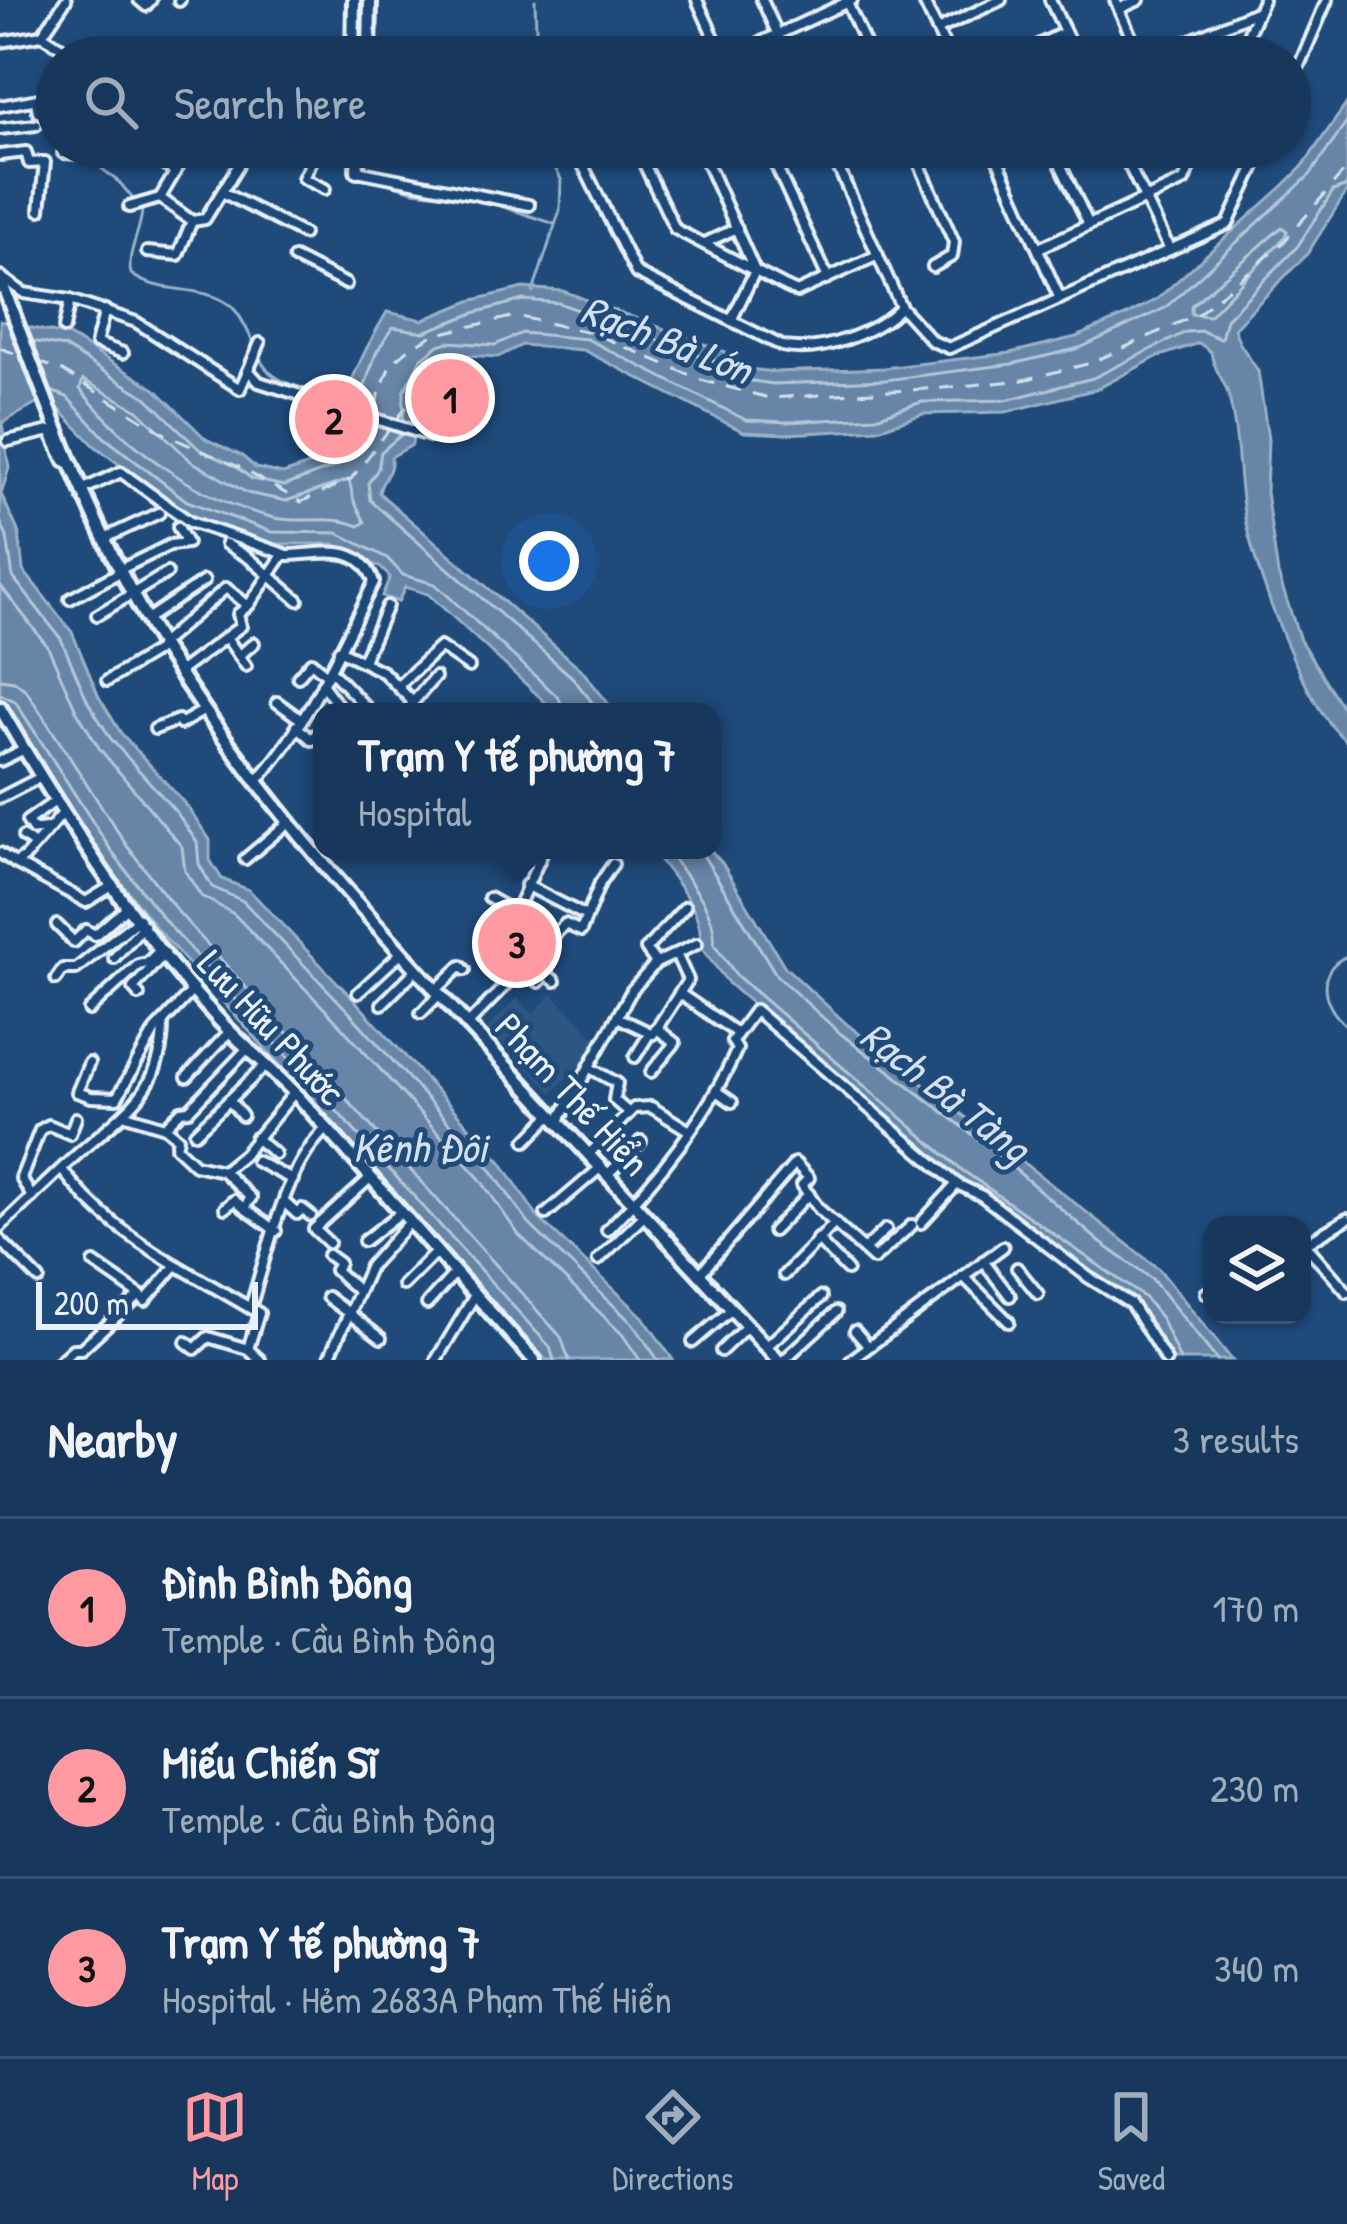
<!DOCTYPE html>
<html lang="en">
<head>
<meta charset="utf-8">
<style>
  :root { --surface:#17385c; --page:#244365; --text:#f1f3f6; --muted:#9eacbb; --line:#365272; --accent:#ff9aa2 }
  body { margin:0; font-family:"Patrick Hand",sans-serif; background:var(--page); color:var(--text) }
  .controls { position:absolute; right:36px; bottom:36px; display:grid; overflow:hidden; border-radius:24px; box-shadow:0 3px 9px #0004 }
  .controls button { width:108px; height:108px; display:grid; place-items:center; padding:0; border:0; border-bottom:3px solid var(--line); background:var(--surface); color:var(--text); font:60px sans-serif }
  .scale { position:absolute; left:36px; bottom:30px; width:222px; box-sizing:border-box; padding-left:12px; border:6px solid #e8f1f8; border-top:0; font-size:33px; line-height:42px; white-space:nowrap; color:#e8f1f8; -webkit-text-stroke:9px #1f4a7a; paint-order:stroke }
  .you { position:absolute; left:549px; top:561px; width:42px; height:42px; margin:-30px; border:9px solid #fff; border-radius:50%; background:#1a73e8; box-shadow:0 0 0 18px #1a73e833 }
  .badge { display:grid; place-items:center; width:78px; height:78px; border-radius:50%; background:var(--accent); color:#111; font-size:39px; font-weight:700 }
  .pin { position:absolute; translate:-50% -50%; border:6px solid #fff; box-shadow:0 3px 12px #0006 }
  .popup { position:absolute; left:313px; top:703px; width:408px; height:156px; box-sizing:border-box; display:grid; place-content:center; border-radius:24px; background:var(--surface); filter:drop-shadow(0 3px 9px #0005); font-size:39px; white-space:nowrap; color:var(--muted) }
  .popup b { font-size:45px; color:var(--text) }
  .popup::after { content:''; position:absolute; left:50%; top:100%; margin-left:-24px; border:24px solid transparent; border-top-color:var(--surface) }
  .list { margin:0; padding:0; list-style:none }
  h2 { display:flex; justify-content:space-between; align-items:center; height:156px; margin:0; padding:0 48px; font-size:51px }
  h2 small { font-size:39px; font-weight:400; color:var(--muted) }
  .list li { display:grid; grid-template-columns:78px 1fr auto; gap:36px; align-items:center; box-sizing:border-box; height:180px; padding:0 48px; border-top:3px solid var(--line) }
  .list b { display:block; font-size:45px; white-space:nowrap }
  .list p { margin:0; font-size:39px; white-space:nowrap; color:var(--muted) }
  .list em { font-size:39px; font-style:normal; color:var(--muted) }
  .icon { flex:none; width:66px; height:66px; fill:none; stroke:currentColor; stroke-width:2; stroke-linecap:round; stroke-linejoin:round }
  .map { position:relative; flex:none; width:1347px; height:1360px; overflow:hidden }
  .search { position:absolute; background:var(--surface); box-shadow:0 3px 9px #0004; left:36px; right:36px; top:36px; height:132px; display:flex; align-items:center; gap:30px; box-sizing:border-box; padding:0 42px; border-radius:66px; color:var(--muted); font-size:45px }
  .sheet { height:696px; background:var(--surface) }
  nav { display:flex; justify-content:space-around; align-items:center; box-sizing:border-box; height:168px; border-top:3px solid var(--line); background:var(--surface); font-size:33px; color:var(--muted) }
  nav a { display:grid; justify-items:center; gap:6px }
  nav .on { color:var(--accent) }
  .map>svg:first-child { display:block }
  .built { fill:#2e5683 }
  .water { fill:#6685a7; stroke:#9ab0c7; stroke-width:3 }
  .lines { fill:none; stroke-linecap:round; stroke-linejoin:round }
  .shore { stroke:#b4c6d8; stroke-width:3 }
  .stream { stroke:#9ab0c7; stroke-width:3 }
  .ferry { stroke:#d4e1ec; stroke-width:3; stroke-dasharray:15 12; stroke-linecap:butt }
  .street-casing { stroke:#e8f1f8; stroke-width:16 }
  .secondary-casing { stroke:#e8f1f8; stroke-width:20 }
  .street { stroke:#1f4a7a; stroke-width:8 }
  .secondary { stroke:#1f4a7a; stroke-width:10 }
  .labels { text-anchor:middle; stroke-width:10; stroke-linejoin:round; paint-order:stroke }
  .street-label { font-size:39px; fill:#e8f1f8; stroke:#1f4a7a }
  .water-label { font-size:42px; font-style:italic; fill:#d4e1ec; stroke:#1f4a7a }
</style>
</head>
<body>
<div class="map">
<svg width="1347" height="1360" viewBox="0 0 1347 1360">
  <rect width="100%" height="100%" fill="#1f4a7a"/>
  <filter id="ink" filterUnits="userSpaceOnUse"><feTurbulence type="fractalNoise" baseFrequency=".00833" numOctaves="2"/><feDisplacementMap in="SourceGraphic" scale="24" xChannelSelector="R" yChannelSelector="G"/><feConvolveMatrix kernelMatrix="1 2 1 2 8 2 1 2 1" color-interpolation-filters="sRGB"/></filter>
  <g filter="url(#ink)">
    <polygon class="built" points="552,994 601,1043 552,1093 487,1029 517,998 533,1014"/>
    <g class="water">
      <path d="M1347,103V191L1307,254L1234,328L1239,342L1258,371L1268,439L1266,492L1278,574L1300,640L1347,715V742C1305,708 1258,578 1246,524C1237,482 1240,436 1228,394C1224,378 1214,372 1211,352L1199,343L1157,357L1097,389L1006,412L923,414L878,429L786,434L744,432L583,350L522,345L498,357L447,354C411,381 418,405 412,445L391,457C393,474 381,479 379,493L581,669L615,712H556L428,594L405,587L398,602L382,596L390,577L381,568L334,544H269L181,511L95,446L53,403H38L2,423L9,468L1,494L19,533L23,570L72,632L99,697L121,733L186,805L210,840V860L222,879L249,890L358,1004L501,1162L537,1216L643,1317L673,1360H546L157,929L105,862L0,698V321L69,336L155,389L206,439L242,456L256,468L283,474L329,458C338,407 360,356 387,312L423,320L470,301L523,288L563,291L736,356L741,368L775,372L884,368L1010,353L1076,337L1125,316L1157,299L1283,186L1302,167Z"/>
      <path d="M652,850H710L722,863L785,967L848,1025L1159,1269L1232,1360H1171L1137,1306L955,1179L729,984L699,945C708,914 670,875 652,850Z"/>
    </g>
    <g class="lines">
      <g class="shore">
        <polygon points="1282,227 1287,231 1285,237 1209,316 1191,314 1191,306"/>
        <polyline points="32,341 64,347 147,398 199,449 235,466 252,479 284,486 337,466 353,419"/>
        <path d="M83,380L138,410L191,461L247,493L286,501L349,480L354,501L365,522L359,526C331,514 305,524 275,518C199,501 129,449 80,389Z"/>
        <polyline points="51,391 67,397 104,437 187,501 272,532 338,533 387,558 403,575 435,584 559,698 564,712"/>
        <polyline points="358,406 376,353 393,327 424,332 474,313 523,300 559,303 725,365 738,379 773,384 885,380 1012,364 1080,348 1165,308 1310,175 1347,122"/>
        <polyline points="403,420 404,391 421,359 439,345 448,342 495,345 522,333 587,339 746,420 786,422 876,417 922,402 1006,400 1093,378 1186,332 1202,331 1221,339 1226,319 1297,247 1333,191 1347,186"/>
        <polyline points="402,434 381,452 378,469 368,483 370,500 572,677 600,712"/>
        <polyline points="0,521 7,537 13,577 61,639 88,702 111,739 177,813 197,842 199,864 212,887 243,901 349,1012 491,1170 529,1224 634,1325 658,1360"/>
        <polyline points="0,585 48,647 76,710 99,748 182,847 185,871 201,896 234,914 338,1023 480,1179 518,1234 622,1334 640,1360"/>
        <polyline points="0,679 14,681 26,690 127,846 178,912 561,1337 569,1360"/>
        <polyline points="0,694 15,701 114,855 166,922 550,1347 554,1360"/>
        <path d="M667,850C685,877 718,910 714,944L737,976L962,1170L1144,1297L1161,1318L1180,1360"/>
        <polyline points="700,850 777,976 841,1034 989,1147 1101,1243 1152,1279 1217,1360"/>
      </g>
      <g class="stream">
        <polyline points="535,0 537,57"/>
        <path d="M103,147L100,167L121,184L142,210C141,232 126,253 131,274C160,296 200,283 230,305C241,314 249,334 255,346"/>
        <polyline points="373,179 414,191 479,199 555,224"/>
        <polyline points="533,292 560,210 561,179 543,147"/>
        <path d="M259,355C268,388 318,391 348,395"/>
        <path d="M1347,956C1314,970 1322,1007 1347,1026"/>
      </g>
      <g class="ferry">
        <polyline points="0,348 27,358"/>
        <polyline points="36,361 61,370 170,437 239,467 301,502 351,479 414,397"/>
        <polyline points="334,419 358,428 369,422 390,365 409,349 433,335 516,316 593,333 701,380 769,398 943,388 1023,380 1091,363 1198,314 1282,244 1347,168"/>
      </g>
      <defs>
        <g id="street">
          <polyline points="139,0 146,6 151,0"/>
          <polyline points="697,0 723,57"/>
          <polyline points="762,0 788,57"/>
          <polyline points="846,0 871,57"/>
          <polyline points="923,0 950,57"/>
          <polyline points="1050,0 1077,57"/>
          <polyline points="1115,0 1140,57"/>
          <polyline points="179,1 180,0"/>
          <polyline points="1119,9 1139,0"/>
          <polyline points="937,30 1001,0"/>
          <polyline points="42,35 66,0"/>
          <polyline points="0,42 42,35 76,57"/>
          <polyline points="560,54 568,57"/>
          <polyline points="687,57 716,42"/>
          <polyline points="729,57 852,0"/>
          <polyline points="1013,57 1065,32"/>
          <polyline points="1151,57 1258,11"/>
          <polyline points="1238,57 1263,0"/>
          <polyline points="1290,87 1327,0"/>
          <polyline points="36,101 38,112"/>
          <polyline points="0,106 54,96 57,100"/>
          <polyline points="0,129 36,125"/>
          <polyline points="138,147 175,172"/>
          <polyline points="179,147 187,152 160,198 192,221"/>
          <polyline points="319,147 303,178 325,189"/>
          <path d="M574,147L636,273L782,346C818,355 876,333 901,307"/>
          <polyline points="636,147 675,229 786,287 797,292 878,255"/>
          <polyline points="700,147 755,271 731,321"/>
          <polyline points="767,147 828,278"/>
          <polyline points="829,147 901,307 932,341 949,348 1228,224 1264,147"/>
          <polyline points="912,147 954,242 952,256 933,267"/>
          <polyline points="992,147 1060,299"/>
          <polyline points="1052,147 1089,225"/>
          <polyline points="1120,147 1170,250"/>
          <polyline points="1181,147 1189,165"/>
          <polyline points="63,153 77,154 76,147"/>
          <polyline points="0,155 26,152 29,163 45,162 40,210"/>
          <polyline points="704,156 725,147"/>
          <polyline points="357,171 529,205"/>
          <polyline points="222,192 303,234"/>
          <polyline points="129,207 160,198"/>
          <polyline points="192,221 205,219 238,166"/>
          <polyline points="705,243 737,228"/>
          <polyline points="1039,248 1184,181 1198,147"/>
          <polyline points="147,252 178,255 192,221"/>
          <polyline points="294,258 346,284"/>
          <polyline points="1,277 24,293 70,300 136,322 240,389 260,343"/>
          <polyline points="105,310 96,343 123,353"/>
          <polyline points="64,328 70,300"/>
          <polyline points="249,371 259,382 430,436 443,438 456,432"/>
          <polyline points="8,441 50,431 64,461 74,466"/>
          <polyline points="84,489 121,472 190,522 285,554"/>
          <polyline points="105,538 159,513"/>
          <polyline points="226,544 249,558 298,600"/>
          <polyline points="121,569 170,545 187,543 178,527"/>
          <polyline points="70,599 120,572"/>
          <polyline points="97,615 167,573"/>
          <polyline points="147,619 204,581"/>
          <polyline points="226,637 246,666"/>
          <polyline points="161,644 226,588 246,604"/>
          <polyline points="339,650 383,672 413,702 407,712"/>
          <polyline points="239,656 254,643"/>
          <polyline points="363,661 387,606"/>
          <polyline points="330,670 371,712"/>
          <path d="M180,671L241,626L238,614L249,605L283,555C317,556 359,539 374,582C340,649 308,725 257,781"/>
          <polyline points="298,677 311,662 327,675"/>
          <polyline points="107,681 163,647"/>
          <polyline points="322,684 343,712"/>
          <polyline points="399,685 440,647 469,667"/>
          <polyline points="277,702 300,719"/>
          <polyline points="413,702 435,677"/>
          <polyline points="296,726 312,740 315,735 322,741"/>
          <polyline points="155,729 178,720 180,724 205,710"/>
          <polyline points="0,761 25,749"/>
          <polyline points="0,798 41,777"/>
          <polyline points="46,828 33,830 27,821 57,800"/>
          <polyline points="23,837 35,845"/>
          <polyline points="0,853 15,863 24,858 63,813"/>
          <polyline points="245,859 288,823"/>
          <polyline points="15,863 86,902 112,886"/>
          <polyline points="526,885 586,916"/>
          <polyline points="489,898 514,912"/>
          <polyline points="57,925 74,942 86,930 95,935 127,907"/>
          <polyline points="114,958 144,925"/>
          <polyline points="529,961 555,981"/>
          <polyline points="656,963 697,944"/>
          <polyline points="522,967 539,982 544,975"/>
          <polyline points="56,979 63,969 76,969 139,919"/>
          <polyline points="506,981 498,950 544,850"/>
          <polyline points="435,991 461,966 465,970"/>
          <polyline points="358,993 401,953"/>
          <polyline points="679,993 735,1032"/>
          <polyline points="139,995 133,988 165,953"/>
          <polyline points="382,1004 416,970"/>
          <polyline points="89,1010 138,965 147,963 160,950"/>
          <polyline points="421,1013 439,995"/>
          <polyline points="617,1017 653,1034 688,980 677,956"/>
          <polyline points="467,1025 565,924 581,931 600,883 613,864"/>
          <polyline points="635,1057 650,1033"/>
          <polyline points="89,1063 77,1092 91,1097 117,1098 155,1030 194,989"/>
          <polyline points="590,1068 617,1083 614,1100 629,1113"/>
          <polyline points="651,1072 675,1043 656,1028"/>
          <polyline points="187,1077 230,1031"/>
          <polyline points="716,1091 732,1102"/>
          <polyline points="229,1100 242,1116"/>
          <polyline points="126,1115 165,1127 181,1111 189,1110 248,1048"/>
          <polyline points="558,1122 632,990 656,963 646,949 685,907"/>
          <polyline points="165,1127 178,1138 176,1147 195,1165 223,1171"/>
          <polyline points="195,1133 266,1065"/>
          <polyline points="255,1138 275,1154"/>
          <polyline points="526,1141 551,1115"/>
          <polyline points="589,1154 634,1108 651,1107 688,1130"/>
          <polyline points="256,1161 293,1180"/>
          <path d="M63,1171C94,1212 132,1239 176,1265"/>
          <polyline points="608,1174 641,1141"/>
          <polyline points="32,1197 21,1178 40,1130 49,1125 70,1134 76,1118"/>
          <polyline points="285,1203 297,1214 302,1209 311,1216"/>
          <polyline points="225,1208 234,1200 244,1208"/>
          <polyline points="546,1214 600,1168"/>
          <polyline points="921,1223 957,1184"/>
          <path d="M0,1227C27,1202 54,1175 82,1150C127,1110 163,1090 163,1023"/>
          <path d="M607,1230C657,1180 708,1115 737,1049L732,1041L755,1010L957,1184L982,1196L1088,1277L1131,1304L1166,1360"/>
          <polyline points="276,1231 244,1208 251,1198 223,1171 244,1154 294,1093"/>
          <polyline points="773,1231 809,1194"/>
          <polyline points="817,1239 847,1270"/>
          <polyline points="0,1240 39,1279"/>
          <polyline points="364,1241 399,1214"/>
          <polyline points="329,1243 314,1229 369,1179"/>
          <polyline points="1305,1244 1347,1292"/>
          <polyline points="1303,1245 1347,1219"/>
          <polyline points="864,1250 886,1229"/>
          <polyline points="328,1255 339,1263 335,1270 358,1291"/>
          <polyline points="598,1260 644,1216"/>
          <polyline points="983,1261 1010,1296"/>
          <polyline points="94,1263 140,1295"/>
          <polyline points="1017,1268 1038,1294"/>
          <polyline points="700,1274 795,1163 809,1178 802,1185 819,1209 874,1259 912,1225"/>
          <polyline points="784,1275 835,1223"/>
          <polyline points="963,1276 1009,1322"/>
          <polyline points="403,1285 435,1253"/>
          <polyline points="1206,1293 1212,1290"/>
          <polyline points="327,1297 381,1338"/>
          <polyline points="427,1304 454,1274"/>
          <polyline points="855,1331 868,1346"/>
          <polyline points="186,1342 195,1349 208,1337 248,1349 260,1360"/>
          <polyline points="693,1342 732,1309"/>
          <polyline points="766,1347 821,1297"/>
          <path d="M248,1349L259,1313L250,1308C267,1255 285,1166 326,1129"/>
          <polyline points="721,1351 747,1326"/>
          <polyline points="61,1360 73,1349 81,1349 140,1295 145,1301 176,1265 250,1308"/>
          <polyline points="328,1360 370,1266 408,1224"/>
          <polyline points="436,1360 475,1295"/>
          <polyline points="784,1360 836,1312"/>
          <polyline points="851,1360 1003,1247"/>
        </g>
        <g id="secondary">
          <polyline points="353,57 354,0"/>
          <polyline points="369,57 370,0"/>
          <polyline points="357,171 358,147"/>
          <path d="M0,278C46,402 92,531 161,644C248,784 357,906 469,1026C572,1137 676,1248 778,1360"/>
          <path d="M0,708C61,813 136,931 219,1020C246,1049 277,1073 304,1103C381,1188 456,1275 534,1360"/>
        </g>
      </defs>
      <use href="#street" class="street-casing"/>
      <use href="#secondary" class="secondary-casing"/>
      <use href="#street" class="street"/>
      <use href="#secondary" class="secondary"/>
    </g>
  </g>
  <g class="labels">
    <g class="street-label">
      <text transform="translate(272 1027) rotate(47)" y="14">Lưu Hữu Phước</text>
      <text transform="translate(573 1094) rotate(47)" y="14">Phạm Thế Hiển</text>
    </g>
    <g class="water-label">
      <text transform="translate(667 339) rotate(21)" y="15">Rạch Bà Lớn</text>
      <text transform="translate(946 1091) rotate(38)" y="15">Rạch Bà Tàng</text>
      <text x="420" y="1162">Kênh Đôi</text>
    </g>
  </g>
</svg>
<div class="controls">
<button><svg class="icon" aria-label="layers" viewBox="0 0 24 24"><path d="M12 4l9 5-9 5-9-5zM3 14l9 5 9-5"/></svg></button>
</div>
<div class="scale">200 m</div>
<div class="you"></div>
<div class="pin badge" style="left:450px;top:398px">1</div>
<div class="pin badge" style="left:334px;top:419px">2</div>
<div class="pin badge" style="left:517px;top:943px">3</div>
<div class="popup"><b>Trạm Y tế phường 7</b>Hospital</div>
<div class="search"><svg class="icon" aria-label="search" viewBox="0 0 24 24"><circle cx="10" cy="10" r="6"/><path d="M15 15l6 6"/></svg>Search here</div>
</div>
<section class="sheet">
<h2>Nearby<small>3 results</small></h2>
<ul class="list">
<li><span class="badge">1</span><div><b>Đình Bình Đông</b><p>Temple · Cầu Bình Đông</p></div><em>170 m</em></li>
<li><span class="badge">2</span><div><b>Miếu Chiến Sĩ</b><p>Temple · Cầu Bình Đông</p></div><em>230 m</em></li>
<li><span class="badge">3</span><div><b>Trạm Y tế phường 7</b><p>Hospital · Hẻm 2683A Phạm Thế Hiển</p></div><em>340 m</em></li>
</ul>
</section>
<nav>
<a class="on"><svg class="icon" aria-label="map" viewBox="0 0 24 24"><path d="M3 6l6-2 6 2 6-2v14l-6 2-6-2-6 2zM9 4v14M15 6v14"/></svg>Map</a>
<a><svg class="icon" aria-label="directions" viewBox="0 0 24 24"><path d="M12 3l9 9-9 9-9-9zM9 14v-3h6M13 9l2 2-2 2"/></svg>Directions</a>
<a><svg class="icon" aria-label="saved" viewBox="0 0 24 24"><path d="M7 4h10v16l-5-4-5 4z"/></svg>Saved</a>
</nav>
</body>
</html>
